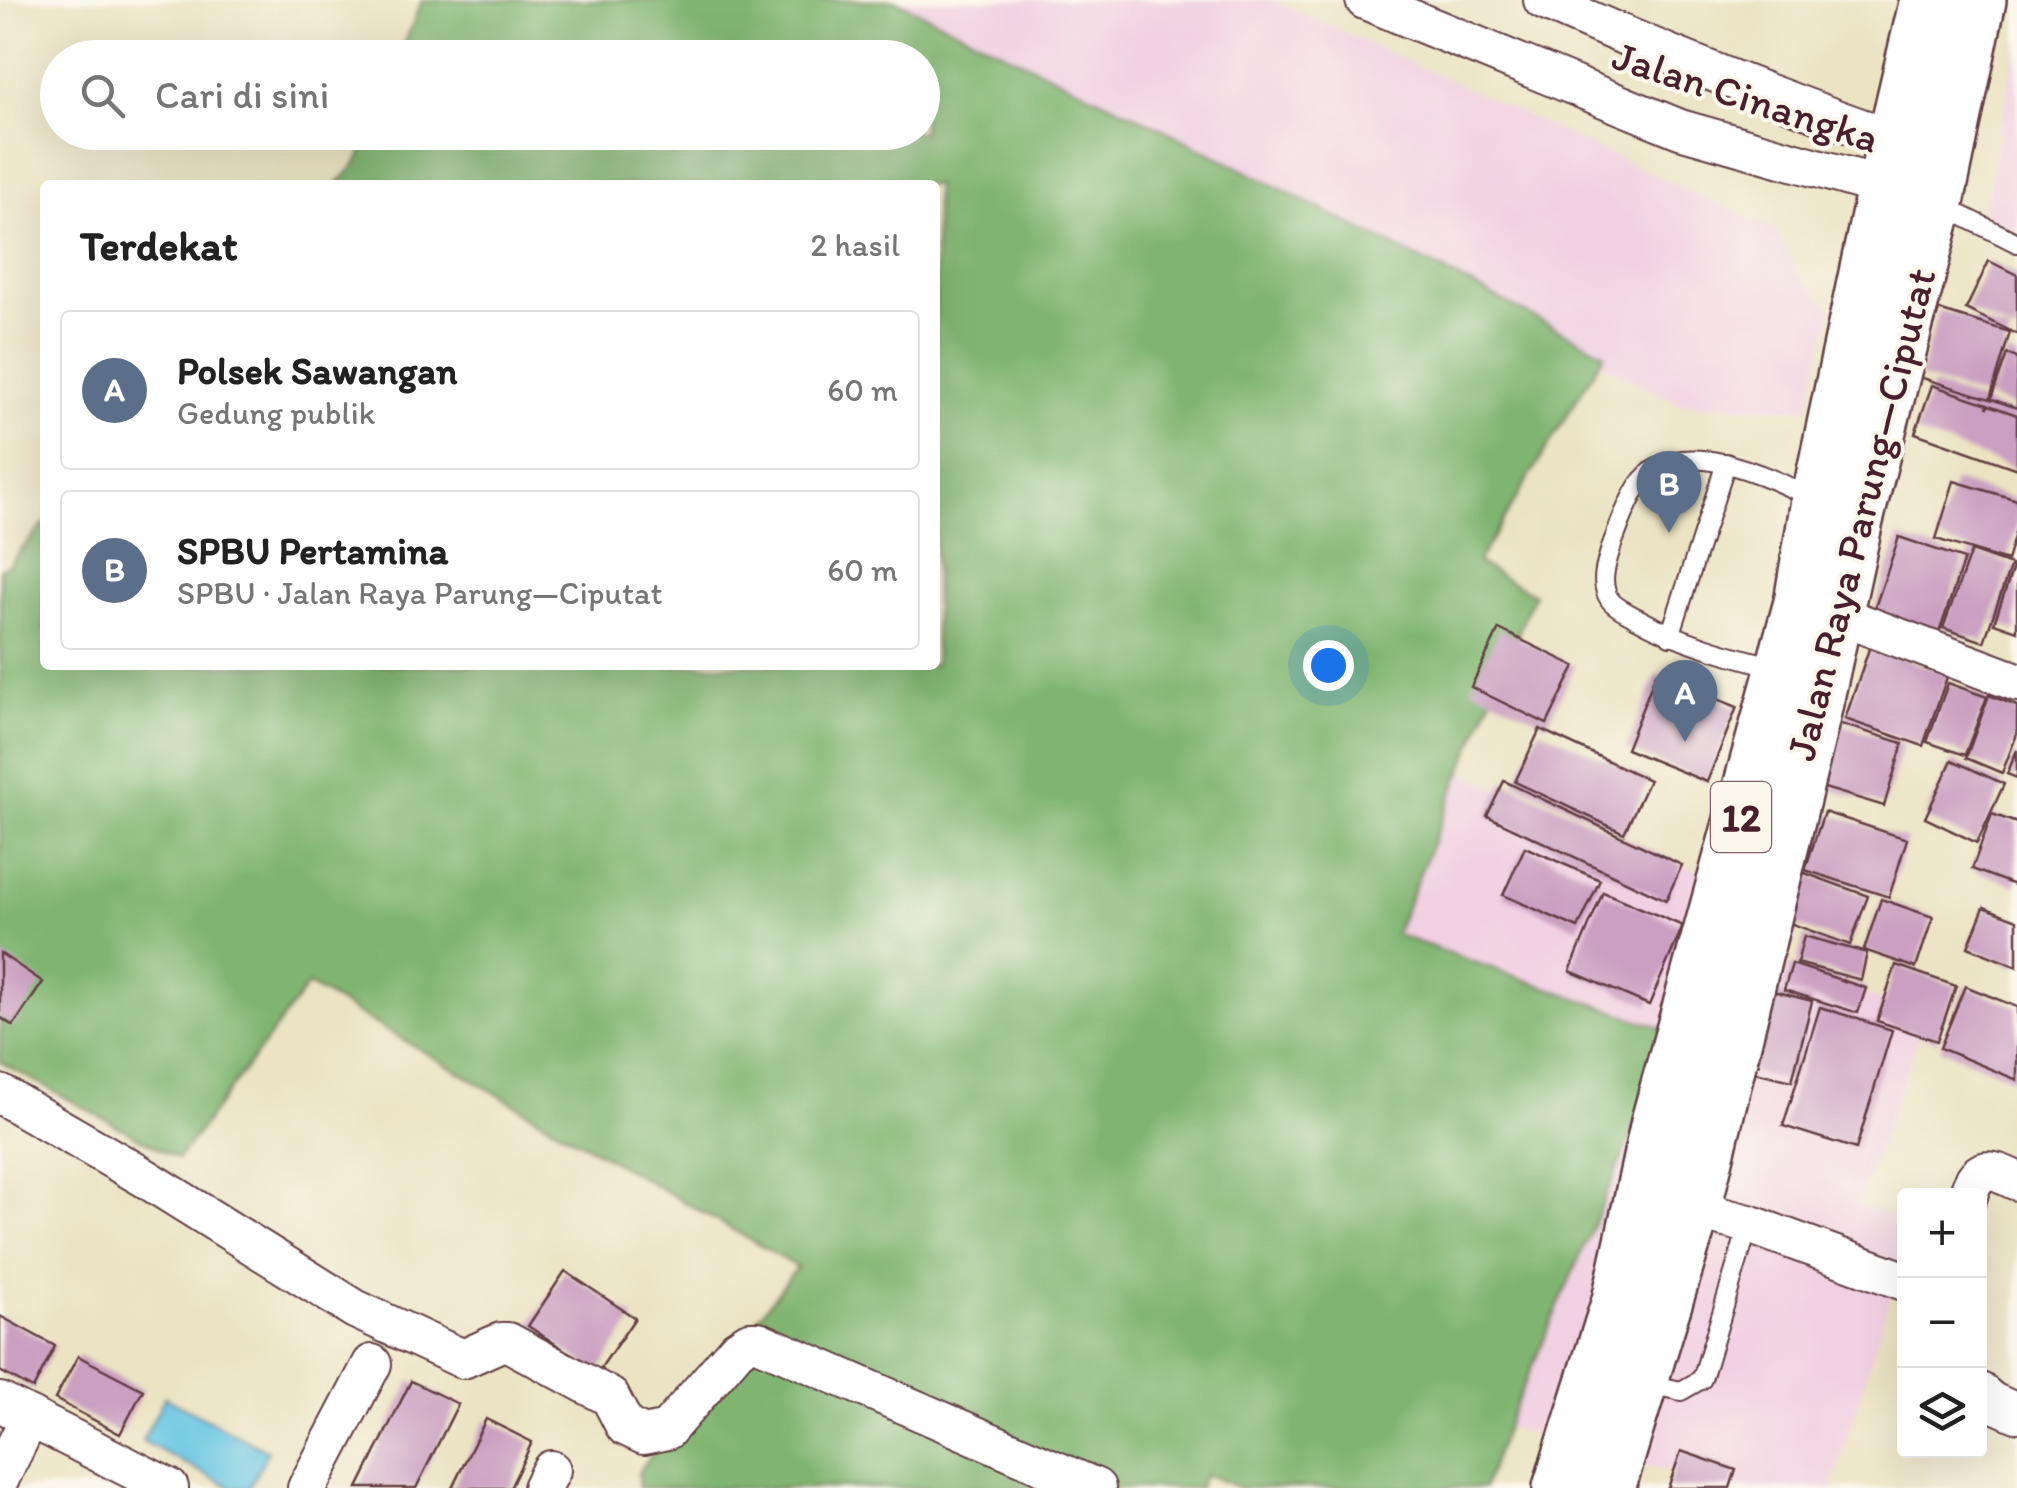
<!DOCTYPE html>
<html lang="id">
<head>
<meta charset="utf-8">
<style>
  :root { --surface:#fff; --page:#f2f2f2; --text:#222; --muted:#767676; --line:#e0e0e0; --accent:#1f6fb2 }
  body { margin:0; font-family:Itim,sans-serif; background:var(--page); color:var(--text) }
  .controls { position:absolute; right:30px; bottom:30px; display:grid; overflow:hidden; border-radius:10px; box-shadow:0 10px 40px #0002 }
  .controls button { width:90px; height:90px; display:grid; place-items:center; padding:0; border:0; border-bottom:2px solid var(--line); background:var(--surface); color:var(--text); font:50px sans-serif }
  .you { position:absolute; left:1328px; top:665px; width:35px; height:35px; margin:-25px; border:8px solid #fff; border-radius:50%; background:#1a73e8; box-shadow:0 0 0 15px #1a73e833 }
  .badge { display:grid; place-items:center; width:65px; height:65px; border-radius:50%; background:var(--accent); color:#fff; font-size:32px; font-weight:700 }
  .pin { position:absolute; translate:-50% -82px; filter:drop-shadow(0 2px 5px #0008) }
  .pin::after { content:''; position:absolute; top:52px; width:35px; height:30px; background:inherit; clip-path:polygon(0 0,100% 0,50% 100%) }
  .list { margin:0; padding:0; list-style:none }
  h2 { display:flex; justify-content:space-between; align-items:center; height:130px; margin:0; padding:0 40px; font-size:42px }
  h2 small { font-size:32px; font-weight:400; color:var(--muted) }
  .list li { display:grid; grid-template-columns:65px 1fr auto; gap:30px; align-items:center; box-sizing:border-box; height:160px; margin:0 20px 20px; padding:0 20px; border:2px solid var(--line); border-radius:10px }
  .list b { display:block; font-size:38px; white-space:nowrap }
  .list p { margin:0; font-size:32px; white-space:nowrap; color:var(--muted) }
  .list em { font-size:32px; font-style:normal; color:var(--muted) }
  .icon { flex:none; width:55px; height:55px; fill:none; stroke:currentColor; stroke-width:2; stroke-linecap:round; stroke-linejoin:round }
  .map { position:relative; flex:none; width:2017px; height:1488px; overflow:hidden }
  .search { position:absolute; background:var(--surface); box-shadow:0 10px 40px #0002; left:40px; top:40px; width:900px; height:110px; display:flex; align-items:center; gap:25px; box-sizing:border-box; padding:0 35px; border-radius:55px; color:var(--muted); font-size:38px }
  .panel { position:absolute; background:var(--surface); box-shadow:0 10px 40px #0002; left:40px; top:180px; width:900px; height:490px; border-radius:10px }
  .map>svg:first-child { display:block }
  .built { fill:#f1d0e2 }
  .forest { fill:#80b571; stroke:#656a4e; stroke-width:2.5 }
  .water { fill:#64c5e2; stroke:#577286; stroke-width:2.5 }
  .building { fill:#ca9fc1 }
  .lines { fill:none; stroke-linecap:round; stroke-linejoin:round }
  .service-casing { stroke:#623c42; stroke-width:22 }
  .minor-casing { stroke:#623c42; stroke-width:42 }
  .trunk-casing { stroke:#623c42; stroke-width:60 }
  .service { stroke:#fff; stroke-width:18 }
  .minor { stroke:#fff; stroke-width:38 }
  .trunk { stroke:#fff; stroke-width:55 }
  .labels { text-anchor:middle; stroke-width:8; stroke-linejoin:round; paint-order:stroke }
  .shield { fill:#fbf7ec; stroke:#7f6065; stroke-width:2.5 }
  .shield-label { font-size:40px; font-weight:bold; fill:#4a1f2b }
  .street-label { font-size:42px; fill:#4a1f2b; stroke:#fbf7ec }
</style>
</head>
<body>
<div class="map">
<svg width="2017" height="1488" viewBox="0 0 2017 1488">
  <rect width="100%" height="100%" fill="#fbf7ec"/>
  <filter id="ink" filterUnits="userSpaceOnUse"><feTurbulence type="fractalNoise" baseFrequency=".01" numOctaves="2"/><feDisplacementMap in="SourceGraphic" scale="20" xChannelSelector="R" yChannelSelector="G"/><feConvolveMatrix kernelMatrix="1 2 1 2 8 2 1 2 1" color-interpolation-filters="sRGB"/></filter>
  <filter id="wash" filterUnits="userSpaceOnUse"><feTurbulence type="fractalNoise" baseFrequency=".0048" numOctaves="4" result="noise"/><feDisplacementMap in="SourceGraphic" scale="40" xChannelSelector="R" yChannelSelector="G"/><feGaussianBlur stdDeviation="2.25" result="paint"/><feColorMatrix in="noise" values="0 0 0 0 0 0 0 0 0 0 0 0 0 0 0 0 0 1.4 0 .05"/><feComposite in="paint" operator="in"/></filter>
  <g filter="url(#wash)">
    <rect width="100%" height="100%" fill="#ebe3c2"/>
    <g class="built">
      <polygon points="886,0 1274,0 1777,231 1796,272 1832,309 1807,408 1680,404"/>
      <polygon points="2017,39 2017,231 1984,213"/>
      <polygon points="1461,772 1803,915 1785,966 1926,1017 1857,1205 1904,1220 1904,1250 1832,1488 1730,1488 1506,1427 1676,1033 1395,935"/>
    </g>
    <polygon class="forest" points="422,0 895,0 1153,124 1605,353 1477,563 1534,594 1395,934 1676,1033 1506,1427 1483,1488 1240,1488 1205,1474 1199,1488 639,1488 638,1473 797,1267 308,985 178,1159 0,1062 0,569 8,565 45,523 45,665 935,665 935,185 337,185 359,160 370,133 922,132 922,58 399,57"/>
    <polygon class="water" points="165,1397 268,1451 249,1488 232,1488 142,1441"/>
    <g id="blocks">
      <g class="building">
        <polygon points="1989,261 2017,275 2017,334 1966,309"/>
        <polygon points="1939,310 2010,332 1990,399 1919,377"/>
        <polygon points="2007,354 2017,358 2017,408 1991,399"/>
        <polygon points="1932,385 1988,404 1987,408 1989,405 2017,415 2017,469 1915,433"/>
        <polygon points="1954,481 2017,500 2017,526 2007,561 1936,539"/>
        <polygon points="1899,537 1964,559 1938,636 1873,613"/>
        <polygon points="1971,551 2011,565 1984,642 1943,628"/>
        <polygon points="2016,559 2017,559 2017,631 1994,623"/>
        <polygon points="1499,629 1575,666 1547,724 1471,687"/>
        <polygon points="1870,646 1948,674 1923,746 1845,719"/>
        <polygon points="1656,674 1737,707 1707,782 1626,749"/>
        <polygon points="1948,683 1987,697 1965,755 1927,742"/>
        <polygon points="1989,695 2017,706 2017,734 2002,773 1966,758"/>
        <polygon points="1831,721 1903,743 1884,806 1811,784"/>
        <polygon points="1540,729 1649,780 1624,833 1515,782"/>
        <polygon points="2017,750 2017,778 2007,774"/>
        <polygon points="1952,760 2004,784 1977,843 1925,818"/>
        <polygon points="1504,781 1682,865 1666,900 1487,816"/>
        <polygon points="1824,812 1907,839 1889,897 1805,870"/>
        <polygon points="1992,814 2017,823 2017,886 1972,869"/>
        <polygon points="1525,847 1600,880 1578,928 1503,895"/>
        <polygon points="1802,872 1868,896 1850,945 1784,921"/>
        <polygon points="1603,892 1683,926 1649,1005 1570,971"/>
        <polygon points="1881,899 1933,917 1916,968 1864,950"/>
        <polygon points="1984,907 2017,920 2017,967 1968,947"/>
        <polygon points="1804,936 1867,953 1861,980 1797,963"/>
        <polygon points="0,953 43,982 13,1026 0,1017"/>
        <polygon points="1792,964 1866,988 1858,1013 1784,990"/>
        <polygon points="1896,965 1956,986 1937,1041 1877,1021"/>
        <polygon points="1965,986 2017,1007 2017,1080 1940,1048"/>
        <polygon points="1761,988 1812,1001 1792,1081 1742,1069"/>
        <polygon points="1820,1007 1892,1030 1856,1149 1783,1126"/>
        <polygon points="565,1271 635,1318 598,1372 528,1326"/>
        <polygon points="0,1316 55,1346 33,1389 0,1371"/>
        <polygon points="78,1356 143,1390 120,1434 55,1399"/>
        <polygon points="411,1381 458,1404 416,1488 358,1488"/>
        <polygon points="486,1419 532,1442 514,1480 510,1488 452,1488"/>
        <polygon points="1681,1451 1736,1470 1730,1488 1668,1488"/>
      </g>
    </g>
  </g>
  <g filter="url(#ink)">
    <use href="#blocks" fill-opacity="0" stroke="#623c42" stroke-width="2.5"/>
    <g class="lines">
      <defs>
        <g id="service">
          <polyline points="1941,205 2017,243"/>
          <polyline points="1670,636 1726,463"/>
          <path d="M1779,668C1728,655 1682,643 1635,617C1627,612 1616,608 1610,600C1598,583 1607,561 1613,542C1620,524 1627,503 1638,486C1675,430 1770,477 1814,499"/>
          <polyline points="1644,1383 1681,1391 1702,1379 1749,1224"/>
        </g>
        <g id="minor">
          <polyline points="1365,0 1680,129 1905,193"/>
          <path d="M1543,0C1666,55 1790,104 1917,148"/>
          <polyline points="1814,606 2017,682"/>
          <polyline points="0,1094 142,1176 355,1309 463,1359 501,1342 508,1342 610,1397 625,1426 644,1435 667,1430 737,1349 749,1341 758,1341 1096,1488"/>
          <path d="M1968,1196C1977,1162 1991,1169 2017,1181"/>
          <polyline points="1670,1204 1749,1224 1904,1281"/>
          <polyline points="1980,1392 1992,1402 2017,1413"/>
          <polyline points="0,1402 169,1488"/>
          <polyline points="0,1478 30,1417"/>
          <polyline points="307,1488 372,1364"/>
          <polyline points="542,1488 551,1470"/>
        </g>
        <g id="trunk">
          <polyline points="1561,1488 1620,1301 1659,1122 1802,603 1819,501 1895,141 1928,0"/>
          <polyline points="1607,1488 1693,1208 1812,716 1855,520 1936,202 1978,0"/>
        </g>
      </defs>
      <use href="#service" class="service-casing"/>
      <use href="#minor" class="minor-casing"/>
      <use href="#trunk" class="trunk-casing"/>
      <use href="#service" class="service"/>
      <use href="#minor" class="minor"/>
      <use href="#trunk" class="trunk"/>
    </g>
  </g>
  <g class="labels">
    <rect class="shield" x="1711" y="782" width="60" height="70" rx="8"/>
    <g class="shield-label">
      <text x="1741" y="831">12</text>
    </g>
    <g class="street-label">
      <text transform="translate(1746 96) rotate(18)" y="15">Jalan Cinangka</text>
      <text transform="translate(1860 514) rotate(-76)" y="15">Jalan Raya Parung—Ciputat</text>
    </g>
  </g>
</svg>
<div class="controls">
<button>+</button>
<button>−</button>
<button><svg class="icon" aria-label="layers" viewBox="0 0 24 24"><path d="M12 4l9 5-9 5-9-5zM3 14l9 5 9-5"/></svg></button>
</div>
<div class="you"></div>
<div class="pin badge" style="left:1685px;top:742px;background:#5c6f8a">A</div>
<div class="pin badge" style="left:1669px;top:533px;background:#5c6f8a">B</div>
<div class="search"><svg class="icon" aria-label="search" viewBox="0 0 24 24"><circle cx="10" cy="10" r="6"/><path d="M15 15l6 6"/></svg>Cari di sini</div>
<section class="panel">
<h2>Terdekat<small>2 hasil</small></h2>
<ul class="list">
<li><span class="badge" style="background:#5c6f8a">A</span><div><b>Polsek Sawangan</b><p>Gedung publik</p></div><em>60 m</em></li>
<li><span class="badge" style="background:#5c6f8a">B</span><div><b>SPBU Pertamina</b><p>SPBU · Jalan Raya Parung—Ciputat</p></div><em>60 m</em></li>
</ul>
</section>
</div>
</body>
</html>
